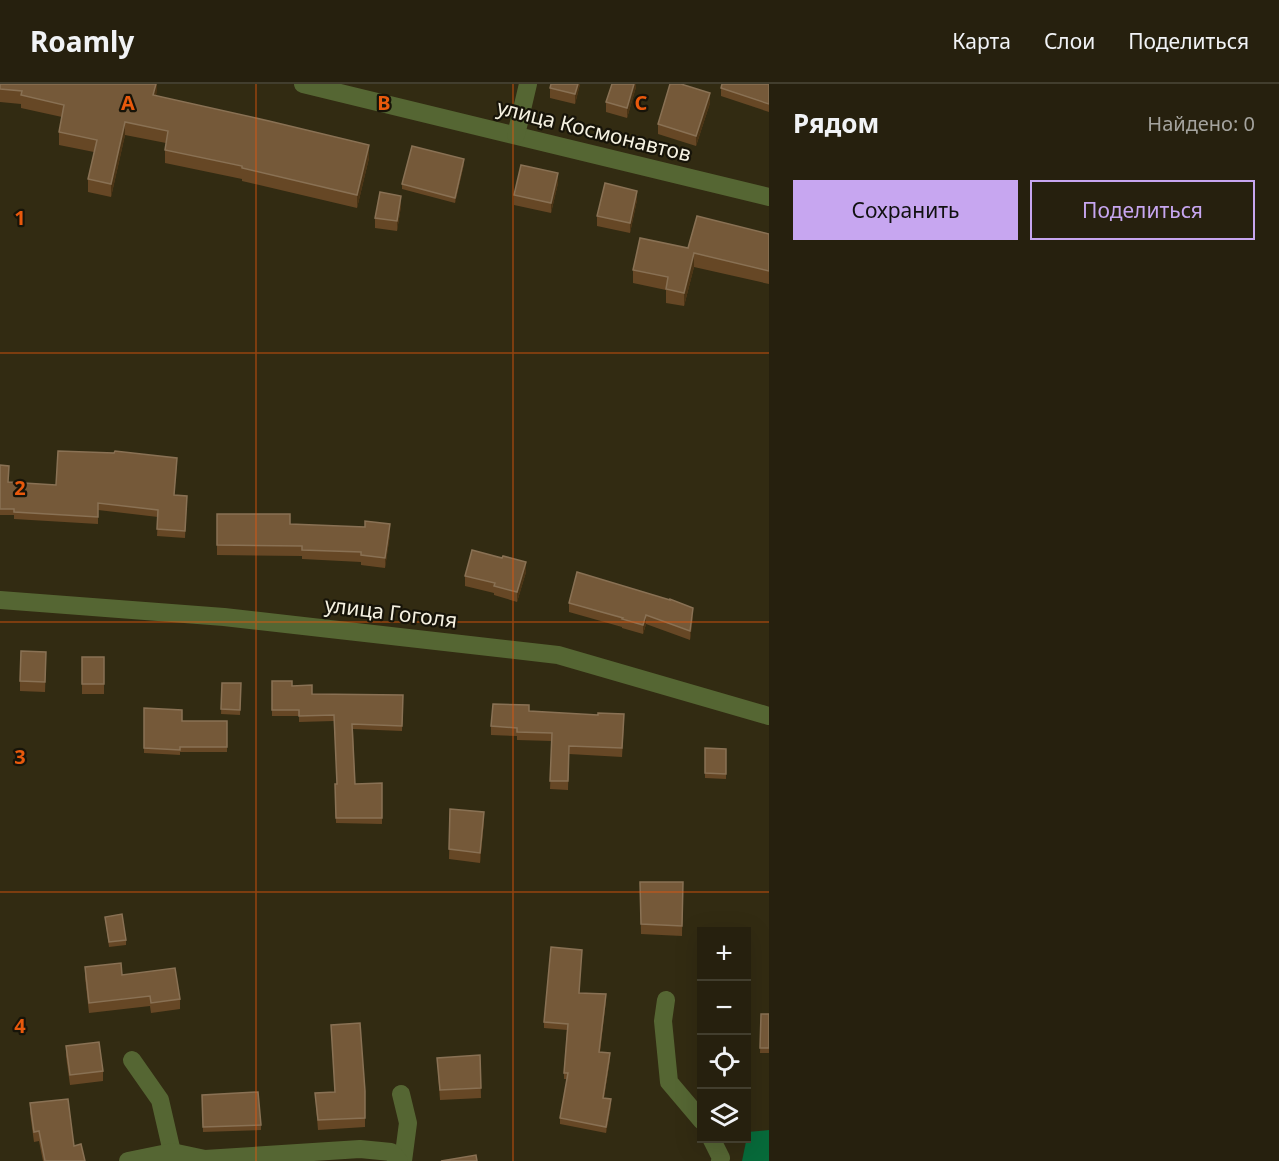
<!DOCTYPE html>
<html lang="ru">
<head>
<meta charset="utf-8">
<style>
  :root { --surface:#26200e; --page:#2e2817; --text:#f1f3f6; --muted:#a4a39e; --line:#423e2e; --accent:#c7a6f0 }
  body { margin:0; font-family:"Noto Sans",sans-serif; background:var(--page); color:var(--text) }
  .controls { position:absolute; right:18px; bottom:18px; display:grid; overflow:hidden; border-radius:0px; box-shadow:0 6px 24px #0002 }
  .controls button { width:54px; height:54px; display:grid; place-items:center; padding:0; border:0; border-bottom:2px solid var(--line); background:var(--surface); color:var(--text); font:30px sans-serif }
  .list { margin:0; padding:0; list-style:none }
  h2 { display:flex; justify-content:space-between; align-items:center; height:78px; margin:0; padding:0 24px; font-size:26px }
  h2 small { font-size:20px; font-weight:400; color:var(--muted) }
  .actions { display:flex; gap:12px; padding:18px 24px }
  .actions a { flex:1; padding:14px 0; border:2px solid var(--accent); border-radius:0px; text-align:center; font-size:21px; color:var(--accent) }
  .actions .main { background:var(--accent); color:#111 }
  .icon { flex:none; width:33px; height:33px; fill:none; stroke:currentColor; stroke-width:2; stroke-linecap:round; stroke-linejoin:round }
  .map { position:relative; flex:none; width:769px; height:1077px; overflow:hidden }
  header { display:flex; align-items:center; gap:36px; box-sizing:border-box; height:84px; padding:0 30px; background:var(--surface); border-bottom:2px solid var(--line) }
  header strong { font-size:28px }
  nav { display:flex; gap:33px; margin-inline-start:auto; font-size:21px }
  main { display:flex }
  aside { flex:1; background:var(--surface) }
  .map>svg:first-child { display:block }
  .water { fill:#076a3a }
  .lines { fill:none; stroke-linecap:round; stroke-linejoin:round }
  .minor { stroke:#563; stroke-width:18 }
  .wall { fill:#664725 }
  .shaded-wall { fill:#4b3415 }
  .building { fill:#755939; stroke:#897154; stroke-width:1.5 }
  .grid { fill:none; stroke:#e8590c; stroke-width:1.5; stroke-opacity:0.55 }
  .labels { text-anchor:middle; stroke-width:4.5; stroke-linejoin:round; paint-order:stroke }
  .street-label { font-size:21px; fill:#f5f1e1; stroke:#171409 }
  .grid-label { font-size:20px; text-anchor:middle; font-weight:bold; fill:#e8590c; stroke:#171409; stroke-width:4.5; stroke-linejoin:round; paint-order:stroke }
</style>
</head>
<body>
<header>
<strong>Roamly</strong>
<nav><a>Карта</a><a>Слои</a><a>Поделиться</a></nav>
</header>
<main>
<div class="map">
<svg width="769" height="1077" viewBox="0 0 769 1077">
  <rect width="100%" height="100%" fill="#322b12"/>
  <polygon class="water" points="769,1046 769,1077 742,1077 748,1048"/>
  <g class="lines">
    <g class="minor">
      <polyline points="303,0 769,113"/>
      <polyline points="516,51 528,0"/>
      <polyline points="0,516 224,533 558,571 769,632"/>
      <polyline points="666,916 663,937 669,998 702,1037"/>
      <polyline points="132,976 160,1016 172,1068"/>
      <polyline points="401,1010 408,1039 403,1077"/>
      <polyline points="711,1054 721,1074 720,1077"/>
      <polyline points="128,1077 172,1068 205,1075 360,1065 391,1068 399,1077"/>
    </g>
  </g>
  <g class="wall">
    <polygon points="0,0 157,0 156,12 369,74 357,124 242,97 242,95 165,79 165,66 166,59 125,51 111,113 88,108 88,95 94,68 59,61 59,48 62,33 21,24 21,20 0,18"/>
    <polygon points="580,0 575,20 550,14 550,4"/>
    <polygon points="636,0 636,3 627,34 606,28 606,18"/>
    <polygon points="769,0 769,28 721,12 721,4"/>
    <polygon points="710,19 696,62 658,50 658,40"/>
    <polygon points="464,80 455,119 402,105 402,100"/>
    <polygon points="558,99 551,129 514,121 514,111"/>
    <polygon points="637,116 630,149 597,142 597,132"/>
    <polygon points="401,122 397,147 375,144 375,134"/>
    <polygon points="769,150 769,200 694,183 684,222 666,219 666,206 633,199 633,186 688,164"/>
    <polygon points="0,381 9,399 56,401 177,381 174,411 187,412 185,454 157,452 158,433 98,426 98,440 14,435 14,431 0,431"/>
    <polygon points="217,430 290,440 390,450 385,484 361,481 361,478 302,475 302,472 217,471"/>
    <polygon points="526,488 517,518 494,511 494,509 465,502 465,492"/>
    <polygon points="569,519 693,533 690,556 646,540 643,550 622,544 622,543 569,528"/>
    <rect x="82" y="573" width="22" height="37"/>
    <polygon points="46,578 45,608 20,607 20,597"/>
    <polygon points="272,597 292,602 312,610 403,611 402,647 353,645 355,700 382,699 382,740 336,739 335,700 337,700 334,637 299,638 299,632 272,632"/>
    <polygon points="222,599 241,599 240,631 221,630"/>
    <polygon points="144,624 182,637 227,637 227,668 180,668 180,671 144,669"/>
    <polygon points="529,627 624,639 622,673 569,670 568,706 550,705 552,657 517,656 517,652 491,651 491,642"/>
    <polygon points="705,664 726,665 726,695 705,694"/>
    <polygon points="450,725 484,737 480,779 449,775"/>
    <polygon points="640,798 683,798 682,852 641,850"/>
    <polygon points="105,833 126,856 126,861 109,863"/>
    <polygon points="85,883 122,891 180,915 180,925 151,929 150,922 89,929 85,893"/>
    <polygon points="579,909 606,916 600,968 610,975 604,1014 611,1022 606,1049 560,1040 560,1034 567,995 564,995 564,989 567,946 544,944 544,938"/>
    <polygon points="761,930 769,930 769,969 760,969"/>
    <polygon points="331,941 365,1007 365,1043 318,1046 315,1009 335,1008"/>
    <polygon points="66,962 103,987 103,997 70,1001 66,972"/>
    <polygon points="480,971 481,1014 440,1016 437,974"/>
    <polygon points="202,1011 261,1041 261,1046 203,1048"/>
    <polygon points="30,1019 74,1062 85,1077 43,1077 39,1057 34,1058 30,1029"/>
  </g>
  <g class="shaded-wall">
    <polygon points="156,0 157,0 157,7 153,24 153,11"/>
    <polygon points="578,0 580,0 575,20 575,10"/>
    <polygon points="634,0 636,0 636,3 627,34 627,24"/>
    <polygon points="710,9 710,19 696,62 696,52"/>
    <polygon points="125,38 125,51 111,113 111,100"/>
    <polygon points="369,61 369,74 357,124 357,111"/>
    <polygon points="464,75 464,80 455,119 455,114"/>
    <polygon points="558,89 558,99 551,129 551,119"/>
    <polygon points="637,107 637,116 630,149 630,139"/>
    <polygon points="401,112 401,122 397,147 397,137"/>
    <polygon points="694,169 694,183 684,222 684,209"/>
    <polygon points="390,440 390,450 385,484 385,474"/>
    <polygon points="526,478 526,488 517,518 517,508"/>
    <polygon points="693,524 693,533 690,556 690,547"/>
    <polygon points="646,531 646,540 643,550 643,541"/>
    <polygon points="484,728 484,737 480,779 480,769"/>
    <polygon points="606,910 606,916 599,974 599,968"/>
    <polygon points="610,969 610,975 603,1020 603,1014"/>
    <polygon points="611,1015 611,1022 606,1049 606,1043"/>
  </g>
  <g class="building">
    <polygon points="0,0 156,0 153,11 269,37 369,61 357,111 242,84 242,82 165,66 168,47 125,38 111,100 88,95 97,56 59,48 64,21 21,11 22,7 0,5"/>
    <polygon points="551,0 578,0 575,10 550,4"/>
    <polygon points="612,0 634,0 627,24 606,18"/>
    <polygon points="670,0 681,0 710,9 696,52 658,40"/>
    <polygon points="722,0 769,0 769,20 721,4"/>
    <polygon points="412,62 464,75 455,114 402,100"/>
    <polygon points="521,81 558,89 551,119 514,111"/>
    <polygon points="605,99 637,107 630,139 597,132"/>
    <polygon points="380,108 401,112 397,137 375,134"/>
    <polygon points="697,132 769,150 769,187 694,169 684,209 666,205 668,193 633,186 640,154 688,164"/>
    <polygon points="58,367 114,369 115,367 177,374 174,411 187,412 185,447 157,445 158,426 98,419 98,433 14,428 14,425 0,425 0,381 9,382 8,398 56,401"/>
    <polygon points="217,430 290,430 290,440 365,443 365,437 390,440 385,474 361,471 361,468 302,466 302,462 217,461"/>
    <polygon points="472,466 502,474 503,472 526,478 517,508 494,502 495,499 465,492"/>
    <polygon points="577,488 670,516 670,515 693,524 690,547 646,531 643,541 622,535 623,534 569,519"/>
    <polygon points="21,567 46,568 45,598 20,597"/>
    <rect x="82" y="573" width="22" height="27"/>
    <polygon points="272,597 292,597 292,602 312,601 312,610 403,611 402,642 352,640 355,700 382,699 382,734 336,734 335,700 337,700 334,631 299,632 299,626 272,626"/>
    <polygon points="222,599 241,599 240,626 221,625"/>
    <polygon points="493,620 529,621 529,627 598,631 598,629 624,630 622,664 569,662 568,697 550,697 552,649 517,648 517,644 491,642"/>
    <polygon points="144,624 182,626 182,637 227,637 227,663 180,663 180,666 144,664"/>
    <polygon points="705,664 726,665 726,690 705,689"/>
    <polygon points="450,725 484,728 480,769 449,765"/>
    <polygon points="640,798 683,798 682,842 641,840"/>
    <polygon points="122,830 126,856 109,858 105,833"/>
    <polygon points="551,863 582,866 579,909 606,910 599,968 610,969 603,1014 611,1015 606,1043 560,1034 568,989 564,989 568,940 544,938"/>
    <polygon points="121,879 122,891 175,884 180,915 151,919 150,912 89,919 85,883"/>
    <polygon points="761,930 769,930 769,964 760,964"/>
    <polygon points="360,939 365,1007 365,1034 318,1036 315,1009 335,1008 331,941"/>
    <polygon points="99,958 103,987 70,991 66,962"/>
    <polygon points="480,971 481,1004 440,1006 437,974"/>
    <polygon points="258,1008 261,1041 203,1043 202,1011"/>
    <polygon points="68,1015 74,1062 81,1060 85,1077 45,1077 39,1047 34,1048 30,1019"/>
    <polygon points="476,1071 477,1077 441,1077"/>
  </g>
  <path class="grid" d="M256,0V1077M513,0V1077M0,269H769M0,538H769M0,808H769"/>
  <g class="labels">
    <g class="street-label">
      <text transform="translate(594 47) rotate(14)" y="7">улица Космонавтов</text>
      <text transform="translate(391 529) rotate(7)" y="7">улица Гоголя</text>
    </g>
  </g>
  <g class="grid-label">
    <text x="128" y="26">A</text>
    <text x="384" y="26">B</text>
    <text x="641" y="26">C</text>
    <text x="20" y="141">1</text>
    <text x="20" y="411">2</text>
    <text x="20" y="680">3</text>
    <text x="20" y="949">4</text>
  </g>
</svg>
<div class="controls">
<button>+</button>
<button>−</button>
<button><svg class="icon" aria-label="locate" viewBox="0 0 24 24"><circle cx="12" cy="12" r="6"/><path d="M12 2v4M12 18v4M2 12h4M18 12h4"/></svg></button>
<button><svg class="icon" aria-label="layers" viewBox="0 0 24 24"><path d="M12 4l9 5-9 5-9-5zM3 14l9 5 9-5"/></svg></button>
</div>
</div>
<aside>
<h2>Рядом<small>Найдено: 0</small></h2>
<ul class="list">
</ul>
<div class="actions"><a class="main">Сохранить</a><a>Поделиться</a></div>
</aside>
</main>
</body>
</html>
